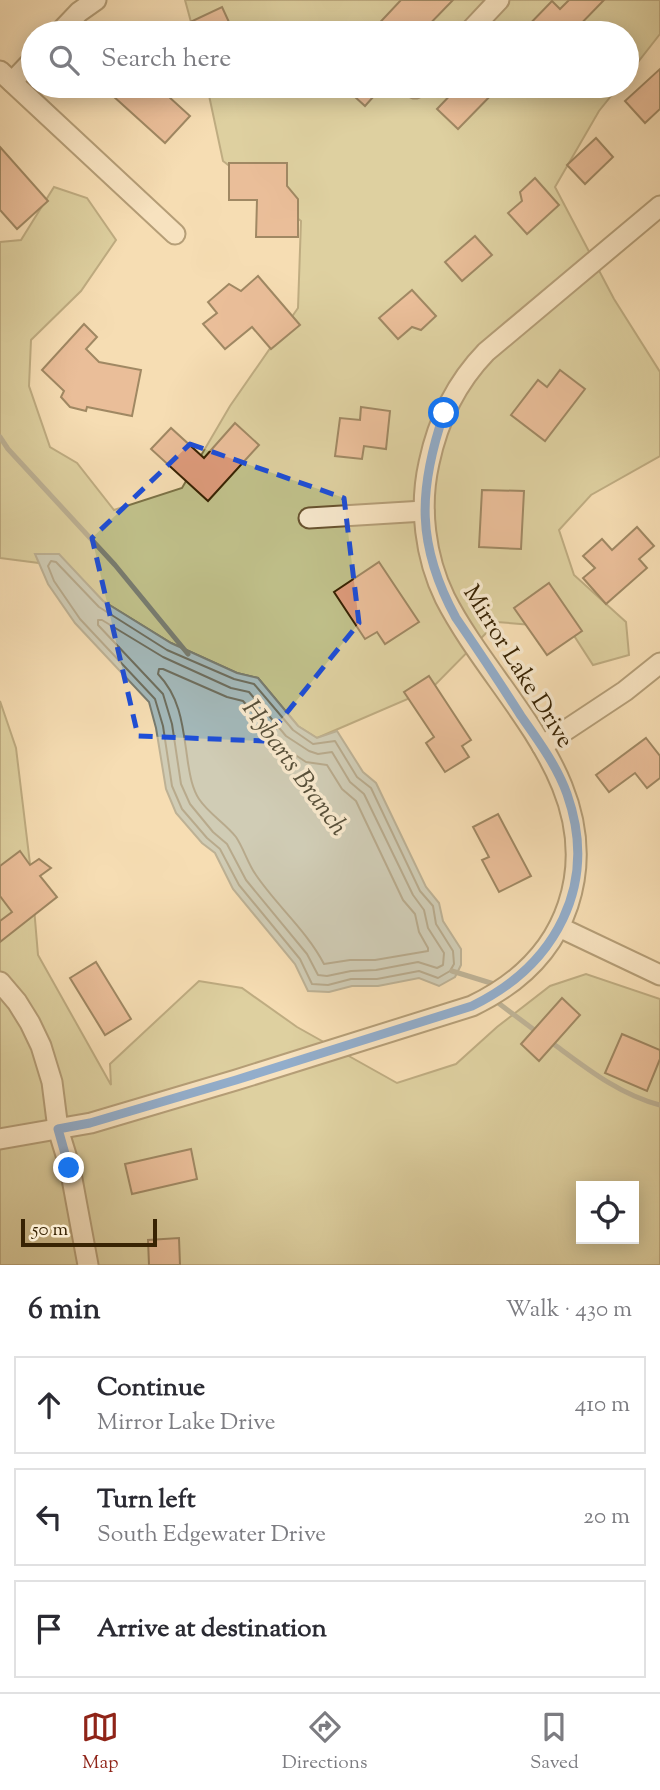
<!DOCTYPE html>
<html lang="en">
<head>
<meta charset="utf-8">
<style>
  :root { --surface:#fff; --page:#f7f7f7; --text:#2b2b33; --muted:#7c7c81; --line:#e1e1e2; --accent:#8f2418 }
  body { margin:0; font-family:"Sorts Mill Goudy",serif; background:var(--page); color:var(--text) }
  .controls { position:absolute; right:21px; bottom:21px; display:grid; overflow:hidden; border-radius:0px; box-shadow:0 4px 18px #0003 }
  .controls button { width:63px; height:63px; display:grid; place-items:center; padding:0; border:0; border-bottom:2px solid var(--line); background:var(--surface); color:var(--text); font:35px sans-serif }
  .scale { position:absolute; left:21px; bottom:18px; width:136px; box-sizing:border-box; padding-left:7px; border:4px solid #382303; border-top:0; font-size:19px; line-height:24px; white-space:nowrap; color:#382303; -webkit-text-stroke:5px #f8e9ce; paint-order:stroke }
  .stop { position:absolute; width:21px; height:21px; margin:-16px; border:5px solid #1a73e8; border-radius:50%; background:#fff }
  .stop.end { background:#1a73e8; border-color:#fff; box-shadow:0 2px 7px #0008 }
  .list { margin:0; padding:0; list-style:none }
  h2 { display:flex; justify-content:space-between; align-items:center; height:91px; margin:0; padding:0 28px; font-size:30px }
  h2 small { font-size:23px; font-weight:400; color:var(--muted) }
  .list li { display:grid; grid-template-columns:46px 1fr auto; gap:21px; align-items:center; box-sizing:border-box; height:98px; margin:0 14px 14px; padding:0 14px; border:2px solid var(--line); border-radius:0px }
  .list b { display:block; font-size:26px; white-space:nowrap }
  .list p { margin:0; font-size:23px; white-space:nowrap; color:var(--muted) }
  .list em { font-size:23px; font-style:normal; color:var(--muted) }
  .icon { flex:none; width:38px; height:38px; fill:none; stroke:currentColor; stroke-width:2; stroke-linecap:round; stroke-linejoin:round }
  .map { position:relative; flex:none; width:660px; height:1265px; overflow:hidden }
  .search { position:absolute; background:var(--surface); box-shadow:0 4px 18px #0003; left:21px; right:21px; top:21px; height:77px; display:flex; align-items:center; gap:18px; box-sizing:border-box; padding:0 24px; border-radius:38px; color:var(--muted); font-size:26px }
  .sheet { height:427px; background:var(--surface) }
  nav { display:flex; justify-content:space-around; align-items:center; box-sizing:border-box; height:98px; border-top:2px solid var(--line); background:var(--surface); font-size:19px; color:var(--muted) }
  nav a { display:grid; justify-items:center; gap:4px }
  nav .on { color:var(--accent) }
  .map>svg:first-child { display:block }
  .green { fill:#c0c08a; stroke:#7c7246; stroke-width:2; fill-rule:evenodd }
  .water { fill:#a3b8b9; stroke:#787c70; stroke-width:2 }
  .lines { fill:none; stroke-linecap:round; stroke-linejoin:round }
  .shore { stroke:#6e6e5e; stroke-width:2 }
  .stream { stroke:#787c70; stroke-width:5 }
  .building { fill:#dc9a7a; stroke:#382303; stroke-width:2 }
  .minor-casing { stroke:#67522f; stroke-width:23 }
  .minor { stroke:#f8e9ce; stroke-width:19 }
  .route { stroke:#1a73e8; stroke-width:9 }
  .marked { fill:none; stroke:#1d4ed8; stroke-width:5; stroke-dasharray:14 9; stroke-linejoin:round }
  .labels { text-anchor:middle; stroke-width:7; stroke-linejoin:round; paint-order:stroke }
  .street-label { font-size:24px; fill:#382303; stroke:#f8e9ce }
  .water-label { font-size:26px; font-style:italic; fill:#58503a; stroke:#f8e9ce }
</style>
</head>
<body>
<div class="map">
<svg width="660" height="1265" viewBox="0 0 660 1265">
  <rect width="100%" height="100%" fill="#f5ddb3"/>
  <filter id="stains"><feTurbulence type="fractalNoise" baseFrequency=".00286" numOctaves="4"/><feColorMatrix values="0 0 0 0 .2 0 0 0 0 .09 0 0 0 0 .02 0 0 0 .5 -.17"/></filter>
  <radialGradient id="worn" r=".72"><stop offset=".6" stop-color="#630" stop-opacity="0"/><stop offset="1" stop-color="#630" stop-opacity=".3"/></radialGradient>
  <g class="green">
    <polygon points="185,0 660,0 660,34 627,76 627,33 194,33"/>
    <polygon points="207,86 619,86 599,111 555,187 614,299 660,372 660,456 591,495 559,530 574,575 626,622 629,655 593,665 569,628 497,622 431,689 317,738 298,726 258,678 237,673 171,643 103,601 59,555 36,555 39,563 0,558 0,242 21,240 54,187 87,198 116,240 81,291 31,340 29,386 50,447 77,463 114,510 182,488 230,406 298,308 301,221 223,161"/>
    <path d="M0,701L16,748L31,872L38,955L111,1085L110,1064L199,981L242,988L297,1027L397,1083L456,1064L497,1027L550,986L586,974L660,999V1265H0ZM581,1186H634V1239H581Z"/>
  </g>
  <polygon class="water" points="35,554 59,554 103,601 171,643 237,673 258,678 298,726 317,738 337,731 363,772 376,783 426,887 439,903 443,921 461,949 461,965 455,977 439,986 419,978 378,986 352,986 329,992 308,991 295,964 233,889 215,853 202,843 176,813 166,789 156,728 149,702 75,623 48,584"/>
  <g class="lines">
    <g class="shore">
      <polygon points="51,561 56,562 99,607 167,650 234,679 254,684 293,730 313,744 335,741 357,777 371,788 420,891 433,906 436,924 453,951 454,964 450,971 438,978 419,971 377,979 351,979 328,985 312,984 300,959 239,885 220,849 207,838 182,809 172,786 163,726 155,699 80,619 54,581 48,566"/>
      <polygon points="98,620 102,620 163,657 231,688 249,692 286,736 309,751 318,754 332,752 350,782 364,794 413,895 424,910 428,928 444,953 443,965 437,968 418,962 376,970 351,971 327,976 318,975 307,954 246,880 227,844 213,832 190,804 181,784 172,724 163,694 98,625"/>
      <path d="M159,669H163L227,697L243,701L283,747L306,762L327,765L342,789L356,801L403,900L415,914L419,932L428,948V951L375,960H350L324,964C307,931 277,906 256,875C248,864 244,849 236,837C225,823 209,814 199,799C192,788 190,775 188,763C183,730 182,699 158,674Z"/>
    </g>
    <g class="stream">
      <polyline points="0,437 8,449 115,565 188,654"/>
      <polyline points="452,971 494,984 495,989"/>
      <polyline points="496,999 497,1002 537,1032"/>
      <path d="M551,1042C585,1067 618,1094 660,1105"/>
    </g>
  </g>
  <g class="building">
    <polygon points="401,0 453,0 421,33 370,33"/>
    <polygon points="569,0 604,0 572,33 521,33 552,1 560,9"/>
    <polygon points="222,7 234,33 167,33"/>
    <polygon points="660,69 660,109 645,123 625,101"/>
    <polygon points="102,86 157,86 190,116 165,143"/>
    <polygon points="343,86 383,86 365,106"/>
    <polygon points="459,86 500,86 458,129 437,109"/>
    <polygon points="596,138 613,157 585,184 567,165"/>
    <polygon points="0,147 48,201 17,229 0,210"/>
    <polygon points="229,163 287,163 287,186 298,199 298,237 256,237 257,200 229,200"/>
    <polygon points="535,178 559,205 527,234 508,213 522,201 520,192"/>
    <polygon points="475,236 492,255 462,281 445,262"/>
    <polygon points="258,276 300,325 271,349 252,327 225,349 203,324 217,313 208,302 229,284 241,291"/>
    <polygon points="412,290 436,316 421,330 412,327 398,339 379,318"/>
    <polygon points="84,324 97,337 86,349 99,362 141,370 132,416 87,407 86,411 70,407 61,397 64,391 42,370"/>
    <polygon points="560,370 585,389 545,441 511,415 538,380 547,387"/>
    <polygon points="361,407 390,411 386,449 364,446 362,459 335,456 340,418 360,420"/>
    <polygon points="235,423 259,445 208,501 151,449 171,428 204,458"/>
    <polygon points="482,490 524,491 521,549 479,547"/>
    <polygon points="637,527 654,546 639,559 647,568 606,604 583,578 595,568 583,556 602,539 612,550"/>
    <polygon points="379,562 419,622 385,644 377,632 365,639 334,592"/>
    <polygon points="549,583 582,631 547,655 514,608"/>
    <polygon points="429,676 471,740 462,746 469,757 445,772 426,743 434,737 404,692"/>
    <polygon points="646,738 660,756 660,778 647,788 635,773 609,792 596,775"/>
    <polygon points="498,814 531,876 499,892 482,860 489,857 473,827"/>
    <polygon points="20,851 30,865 39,859 51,868 40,876 57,897 0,942 0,921 12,912 0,896 0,866"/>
    <polygon points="96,962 131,1019 105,1035 70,978"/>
    <polygon points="562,998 580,1015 539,1061 521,1044"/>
    <polygon points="622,1034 660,1050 660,1059 647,1091 605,1073"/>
    <polygon points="191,1149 197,1179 132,1194 125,1164"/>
    <polygon points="179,1238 180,1265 149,1265 148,1240"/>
  </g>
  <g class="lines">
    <defs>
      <g id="minor">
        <polyline points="59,33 79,12 96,0"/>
        <polyline points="468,33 499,0"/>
        <polyline points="0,71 175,234"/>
        <polyline points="12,82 33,60"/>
        <polyline points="415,88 417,86"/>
        <polyline points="309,518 424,511"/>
        <polyline points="542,746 625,691 660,663"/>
        <polyline points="559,927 660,975"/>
        <polyline points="0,982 17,1002 30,1023 41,1046 52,1082 58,1129 70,1168 88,1265"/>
        <path d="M0,1139L91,1123L236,1080L472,1006C516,985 552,953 568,905C608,784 495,696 445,598C425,557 419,507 429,463C438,420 456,383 486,352L660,206"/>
      </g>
    </defs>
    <use href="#minor" class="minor-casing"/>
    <use href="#minor" class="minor"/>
  </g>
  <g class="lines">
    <path class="route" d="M69,1168L58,1129L90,1123L236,1080L472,1006C556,965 599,885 567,794C557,766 538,740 521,716C500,683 478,650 456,618C416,545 418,490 444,413"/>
  </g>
  <path d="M0 0H660V1265H0ZM190,444L344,498L359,623L264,741L138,736L92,538Z" fill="#f5ddb3" fill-opacity=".55" fill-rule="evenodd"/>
  <path class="marked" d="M190,444L344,498L359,623L264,741L138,736L92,538Z"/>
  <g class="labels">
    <g class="street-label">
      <text transform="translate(519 666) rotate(58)" y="8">Mirror Lake Drive</text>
    </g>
    <g class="water-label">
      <text transform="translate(296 767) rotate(54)" y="9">Hybarts Branch</text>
    </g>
  </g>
  <rect width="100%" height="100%" filter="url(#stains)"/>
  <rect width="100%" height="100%" fill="url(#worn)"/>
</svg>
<div class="controls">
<button><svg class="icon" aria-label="locate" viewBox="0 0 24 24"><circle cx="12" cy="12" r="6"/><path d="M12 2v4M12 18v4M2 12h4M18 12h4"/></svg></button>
</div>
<div class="scale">50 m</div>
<div class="stop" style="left:444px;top:413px"></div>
<div class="stop end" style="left:69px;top:1168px"></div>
<div class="search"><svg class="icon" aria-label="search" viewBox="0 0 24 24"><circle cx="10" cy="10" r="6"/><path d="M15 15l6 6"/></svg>Search here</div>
</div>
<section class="sheet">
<h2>6 min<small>Walk · 430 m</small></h2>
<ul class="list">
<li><svg class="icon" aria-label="ahead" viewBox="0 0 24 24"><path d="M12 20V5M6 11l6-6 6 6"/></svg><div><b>Continue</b><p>Mirror Lake Drive</p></div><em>410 m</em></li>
<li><svg class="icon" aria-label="left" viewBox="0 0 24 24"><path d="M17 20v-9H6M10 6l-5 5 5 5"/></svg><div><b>Turn left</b><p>South Edgewater Drive</p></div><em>20 m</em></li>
<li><svg class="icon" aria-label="arrive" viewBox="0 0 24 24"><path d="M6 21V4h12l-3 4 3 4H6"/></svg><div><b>Arrive at destination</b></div></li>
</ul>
</section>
<nav>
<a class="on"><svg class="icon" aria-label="map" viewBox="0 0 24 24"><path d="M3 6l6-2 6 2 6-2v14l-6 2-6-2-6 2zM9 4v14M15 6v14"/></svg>Map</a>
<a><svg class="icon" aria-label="directions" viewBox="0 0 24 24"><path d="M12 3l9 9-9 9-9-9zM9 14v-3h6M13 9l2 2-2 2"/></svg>Directions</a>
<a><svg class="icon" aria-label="saved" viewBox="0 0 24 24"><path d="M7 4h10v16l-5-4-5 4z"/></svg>Saved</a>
</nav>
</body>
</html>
